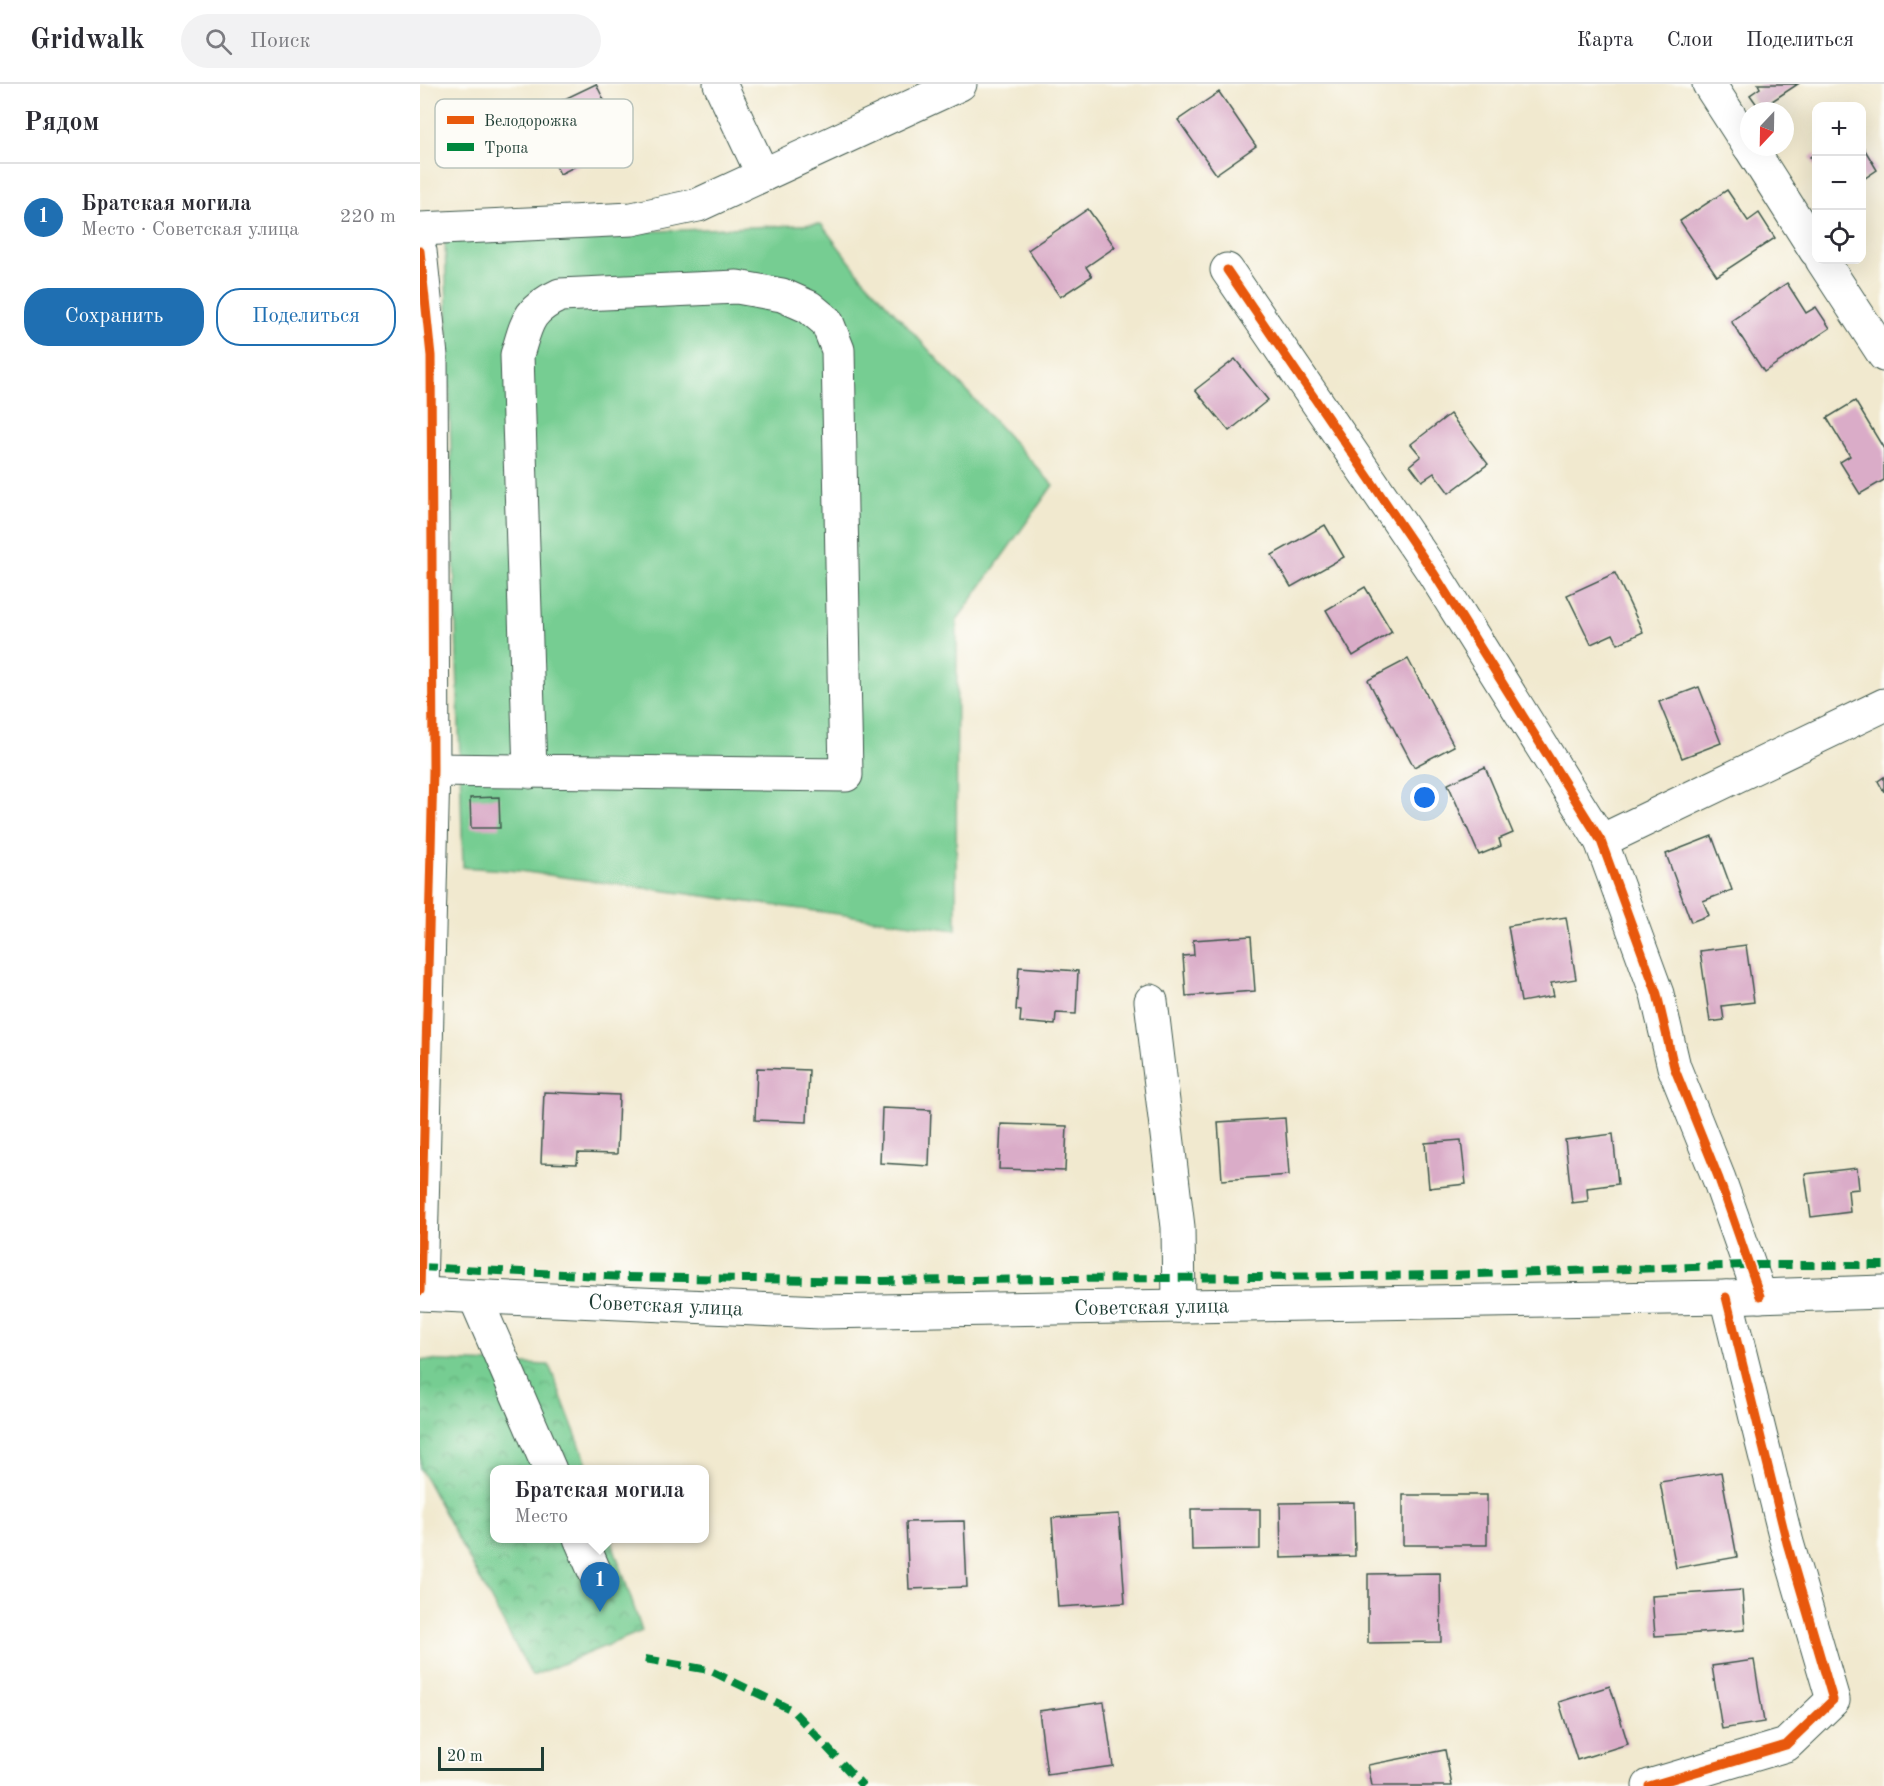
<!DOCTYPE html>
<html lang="ru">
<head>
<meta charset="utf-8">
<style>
  :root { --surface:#fff; --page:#f2f2f3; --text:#2b2b33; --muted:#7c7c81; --line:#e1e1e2; --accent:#1f6fb2 }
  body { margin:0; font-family:"Old Standard TT",serif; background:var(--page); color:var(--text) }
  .controls { position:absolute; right:18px; top:18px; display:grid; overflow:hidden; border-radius:12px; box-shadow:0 6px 24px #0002 }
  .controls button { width:54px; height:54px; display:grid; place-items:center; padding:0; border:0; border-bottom:2px solid var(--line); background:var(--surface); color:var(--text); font:30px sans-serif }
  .compass { position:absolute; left:1320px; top:18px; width:54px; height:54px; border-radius:50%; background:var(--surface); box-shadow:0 6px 24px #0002; rotate:202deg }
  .scale { position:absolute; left:18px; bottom:15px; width:106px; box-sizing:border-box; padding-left:6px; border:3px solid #1f3d34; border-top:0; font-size:16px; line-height:21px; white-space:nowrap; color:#1f3d34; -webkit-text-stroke:4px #fdfcf7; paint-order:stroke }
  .you { position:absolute; left:1005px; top:714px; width:21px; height:21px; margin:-15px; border:4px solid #fff; border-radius:50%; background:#1a73e8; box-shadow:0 0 0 9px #1a73e833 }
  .badge { display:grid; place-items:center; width:39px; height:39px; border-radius:50%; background:var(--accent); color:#fff; font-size:20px; font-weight:700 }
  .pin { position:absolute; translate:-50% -50px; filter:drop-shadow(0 2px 3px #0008) }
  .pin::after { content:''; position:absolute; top:32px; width:21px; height:18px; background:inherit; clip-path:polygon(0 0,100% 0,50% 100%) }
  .popup { position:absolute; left:70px; top:1381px; width:219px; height:78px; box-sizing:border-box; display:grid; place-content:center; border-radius:12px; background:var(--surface); filter:drop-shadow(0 2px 4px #0005); font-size:20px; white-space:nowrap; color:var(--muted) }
  .popup b { font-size:22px; color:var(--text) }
  .popup::after { content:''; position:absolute; left:50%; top:100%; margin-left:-12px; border:12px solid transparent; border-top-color:var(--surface) }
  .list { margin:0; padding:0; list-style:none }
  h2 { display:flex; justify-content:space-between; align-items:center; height:78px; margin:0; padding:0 24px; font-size:26px }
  h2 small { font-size:20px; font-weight:400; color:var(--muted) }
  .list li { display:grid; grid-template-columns:39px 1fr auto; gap:18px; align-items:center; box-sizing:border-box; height:108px; padding:0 24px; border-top:2px solid var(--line) }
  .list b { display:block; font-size:22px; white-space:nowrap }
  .list p { margin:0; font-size:20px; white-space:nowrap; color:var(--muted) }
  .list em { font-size:20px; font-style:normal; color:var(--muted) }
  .actions { display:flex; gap:12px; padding:18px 24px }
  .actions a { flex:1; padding:14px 0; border:2px solid var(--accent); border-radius:24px; text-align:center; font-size:21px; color:var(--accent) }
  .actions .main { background:var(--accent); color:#fff }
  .icon { flex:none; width:33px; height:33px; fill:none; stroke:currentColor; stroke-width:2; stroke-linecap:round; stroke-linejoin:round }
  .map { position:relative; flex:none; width:1464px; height:1702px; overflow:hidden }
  header { display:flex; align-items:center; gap:36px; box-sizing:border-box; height:84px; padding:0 30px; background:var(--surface); border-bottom:2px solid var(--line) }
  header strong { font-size:28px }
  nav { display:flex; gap:33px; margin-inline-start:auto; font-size:21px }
  .search { width:420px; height:54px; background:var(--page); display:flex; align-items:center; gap:15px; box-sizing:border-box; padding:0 21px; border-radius:33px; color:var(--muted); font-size:22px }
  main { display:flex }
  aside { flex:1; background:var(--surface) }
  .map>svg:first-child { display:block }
  .park { fill:url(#park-crowns); stroke:#4a8563; stroke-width:1.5 }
  .pitch { fill:#76cd92; stroke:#4a8563; stroke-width:1.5 }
  .building { fill:#daacc8 }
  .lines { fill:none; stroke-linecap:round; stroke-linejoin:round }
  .minor-casing { stroke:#3e574b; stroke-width:35 }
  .major-casing { stroke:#3e574b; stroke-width:35 }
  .minor { stroke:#fff; stroke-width:33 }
  .major { stroke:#fff; stroke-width:33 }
  .quiet { stroke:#00873e; stroke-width:8; stroke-dasharray:15 8; stroke-linecap:butt }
  .cycleway-casing { stroke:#fdfcf7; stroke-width:13 }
  .cycleway { stroke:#e8590c; stroke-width:9 }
  .labels { text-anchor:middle; stroke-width:4.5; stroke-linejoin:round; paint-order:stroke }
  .street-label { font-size:21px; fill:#1f3d34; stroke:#fdfcf7 }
  .key { fill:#fdfcf7; stroke:#bac3bc; stroke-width:1.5 }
  .key-label { font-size:16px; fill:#1f3d34 }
</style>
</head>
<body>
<header>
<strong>Gridwalk</strong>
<div class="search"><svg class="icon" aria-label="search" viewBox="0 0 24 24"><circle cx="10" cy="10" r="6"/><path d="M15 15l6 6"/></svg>Поиск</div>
<nav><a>Карта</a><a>Слои</a><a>Поделиться</a></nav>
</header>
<main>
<aside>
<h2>Рядом<small></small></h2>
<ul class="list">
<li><span class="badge">1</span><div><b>Братская могила</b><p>Место · Советская улица</p></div><em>220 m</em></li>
</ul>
<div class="actions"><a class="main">Сохранить</a><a>Поделиться</a></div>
</aside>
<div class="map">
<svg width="1464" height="1702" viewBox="0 0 1464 1702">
  <defs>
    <pattern id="park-crowns" width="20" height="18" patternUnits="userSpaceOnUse" patternTransform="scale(1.5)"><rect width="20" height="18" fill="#76cd92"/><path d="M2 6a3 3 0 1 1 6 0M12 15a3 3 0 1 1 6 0" fill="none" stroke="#60a878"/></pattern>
  </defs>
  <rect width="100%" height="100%" fill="#fdfcf7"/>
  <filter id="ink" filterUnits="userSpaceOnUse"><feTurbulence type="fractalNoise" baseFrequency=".0167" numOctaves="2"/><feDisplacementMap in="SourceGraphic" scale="12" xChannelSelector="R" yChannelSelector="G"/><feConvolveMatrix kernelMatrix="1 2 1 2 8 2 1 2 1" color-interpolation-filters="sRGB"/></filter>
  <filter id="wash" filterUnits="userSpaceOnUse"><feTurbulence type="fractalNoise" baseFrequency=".008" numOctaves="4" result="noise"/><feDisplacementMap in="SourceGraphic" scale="24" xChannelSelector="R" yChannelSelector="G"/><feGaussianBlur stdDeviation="1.35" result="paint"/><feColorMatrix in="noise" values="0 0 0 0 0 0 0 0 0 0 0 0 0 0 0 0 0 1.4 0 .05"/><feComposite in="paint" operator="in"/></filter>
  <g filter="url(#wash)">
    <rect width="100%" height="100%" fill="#f1e9cf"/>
    <polygon class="park" points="0,1276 129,1281 169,1385 75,1386 75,1454 191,1455 222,1547 112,1592 0,1384"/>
    <polygon class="pitch" points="401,140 440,191 633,401 537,536 536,846 99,787 43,783 25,156"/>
    <g id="blocks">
      <g class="building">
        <polygon points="176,0 205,58 140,90 111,31"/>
        <polygon points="1338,0 1378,0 1340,25 1330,11 1340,4"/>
        <polygon points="799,8 836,62 796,90 758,36"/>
        <polygon points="1442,61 1457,86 1442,96"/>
        <polygon points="1396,69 1396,84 1390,73"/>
        <polygon points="1307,106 1328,137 1339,129 1355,154 1297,192 1260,137"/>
        <polygon points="668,125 695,163 666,183 672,192 640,213 608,166"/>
        <polygon points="1367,199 1386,229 1396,223 1410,244 1344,288 1311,237"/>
        <polygon points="815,275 848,316 809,347 775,306"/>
        <polygon points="1435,317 1464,365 1464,396 1440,410 1420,378 1430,372 1407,334"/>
        <polygon points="1030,330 1068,380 1029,409 1014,389 1002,397 990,381 1001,372 991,360"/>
        <polygon points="905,441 924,473 871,503 852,471"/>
        <polygon points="1195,489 1223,548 1198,560 1193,550 1171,560 1147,511"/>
        <polygon points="945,503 972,548 933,572 906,526"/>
        <polygon points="988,575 1034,662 994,683 948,596"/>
        <polygon points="1279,603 1301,659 1262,674 1239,618"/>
        <polygon points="1065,683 1093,749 1079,755 1081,762 1059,771 1028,700"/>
        <polygon points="1464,693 1464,708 1458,697"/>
        <polygon points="79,713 80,744 51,744 50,714"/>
        <polygon points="1292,752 1312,806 1283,817 1289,831 1271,838 1246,770"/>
        <polygon points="1146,833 1156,895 1131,899 1134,912 1101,918 1088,842"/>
        <polygon points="831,852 835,907 766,912 763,872 774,871 773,856"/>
        <polygon points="1326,861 1334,918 1302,922 1304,936 1290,938 1280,867"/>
        <polygon points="599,883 658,887 656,930 636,929 635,941 600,938 601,927 596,926"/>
        <polygon points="337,984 389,986 387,1038 335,1036"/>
        <polygon points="124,1008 199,1011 197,1070 158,1069 157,1080 121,1079"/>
        <polygon points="462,1024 511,1026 509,1082 460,1079"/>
        <polygon points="865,1034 869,1091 802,1096 798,1038"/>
        <polygon points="581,1040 647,1042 645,1087 579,1085"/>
        <polygon points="1193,1050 1198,1100 1167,1104 1168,1117 1152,1119 1145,1056"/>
        <polygon points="1041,1056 1046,1100 1009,1104 1005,1059"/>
        <polygon points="1437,1084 1439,1105 1428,1106 1430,1128 1391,1133 1385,1090"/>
        <polygon points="1301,1388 1317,1473 1256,1484 1240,1398"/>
        <rect x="983" y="1411" width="84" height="50"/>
        <polygon points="934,1418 935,1472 861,1474 860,1419"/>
        <polygon points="771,1425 840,1425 840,1465 772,1466"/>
        <polygon points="699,1430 705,1519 638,1523 632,1434"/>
        <polygon points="544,1437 547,1503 489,1505 486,1438"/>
        <polygon points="1020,1489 1021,1558 948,1559 948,1490"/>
        <polygon points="1322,1506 1325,1546 1235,1552 1232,1512"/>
        <polygon points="1334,1576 1344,1638 1302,1645 1292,1582"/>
        <polygon points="1190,1602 1208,1660 1157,1676 1139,1618"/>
        <polygon points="684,1618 693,1682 627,1691 619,1627"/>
        <polygon points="1025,1666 1032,1702 952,1702 948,1681"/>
      </g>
    </g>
  </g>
  <g filter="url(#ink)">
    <use href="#blocks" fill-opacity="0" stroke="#3e574b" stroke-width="1.5"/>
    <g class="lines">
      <defs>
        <g id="minor">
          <polyline points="300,0 343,91"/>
          <polyline points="1289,0 1329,62"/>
          <polyline points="1330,63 1396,167"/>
          <polyline points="0,145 212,135 278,121 540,0"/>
          <polyline points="0,167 11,272 13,686 0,1207"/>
          <polyline points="1402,176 1464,271"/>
          <polyline points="807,186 1013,488 1181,757 1237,910 1254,983 1299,1095 1340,1212"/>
          <path d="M13,686L426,691L418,266L407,238L389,223L362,211L317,203L140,211C107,226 107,239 97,271L110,688"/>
          <polyline points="1181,757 1464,621"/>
          <polyline points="731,917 758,1143 759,1222"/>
          <polyline points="55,1213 130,1386"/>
          <polyline points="160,1454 177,1493"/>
          <polyline points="1229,1702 1366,1661 1413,1616 1367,1459 1306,1213"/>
        </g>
        <g id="major">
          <path id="s1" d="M0,1210L400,1228L1306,1213L1464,1208"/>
        </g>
      </defs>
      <use href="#minor" class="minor-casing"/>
      <use href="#major" class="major-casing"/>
      <use href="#minor" class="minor"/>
      <use href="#major" class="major"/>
      <g class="quiet">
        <polyline points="0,1183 202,1193 457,1197 1028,1191 1329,1181 1464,1181"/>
        <polyline points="225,1575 289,1586 372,1626 443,1702"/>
      </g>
      <defs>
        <g id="cycleway">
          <polyline points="0,167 11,272 13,686 0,1207"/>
          <polyline points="807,186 1013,488 1181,757 1237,910 1254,983 1299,1095 1340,1212"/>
          <polyline points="1229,1702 1366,1661 1413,1616 1367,1459 1306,1213"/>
        </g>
      </defs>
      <use href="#cycleway" class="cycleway-casing"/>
      <use href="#cycleway" class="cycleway"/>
    </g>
  </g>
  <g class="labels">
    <g class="street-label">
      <text dy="7" stroke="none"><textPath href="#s1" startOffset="246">Советская улица</textPath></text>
      <text dy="7" stroke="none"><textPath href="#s1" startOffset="732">Советская улица</textPath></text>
    </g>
  </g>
  <rect x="15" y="15" width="198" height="69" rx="9" class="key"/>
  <rect x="27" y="32" width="27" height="8" fill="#e8590c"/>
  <rect x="27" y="59" width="27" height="8" fill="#00873e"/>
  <g class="key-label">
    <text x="64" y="42">Велодорожка</text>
    <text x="64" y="69">Тропа</text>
  </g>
</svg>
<div class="controls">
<button>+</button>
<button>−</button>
<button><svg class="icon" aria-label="locate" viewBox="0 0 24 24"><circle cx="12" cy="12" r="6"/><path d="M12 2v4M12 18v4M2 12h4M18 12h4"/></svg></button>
</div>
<svg class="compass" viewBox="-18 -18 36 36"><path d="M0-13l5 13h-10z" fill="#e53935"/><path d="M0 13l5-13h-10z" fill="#7c7c81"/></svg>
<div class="scale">20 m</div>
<div class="you"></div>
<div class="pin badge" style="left:180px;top:1528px">1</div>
<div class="popup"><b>Братская могила</b>Место</div>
</div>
</main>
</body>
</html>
